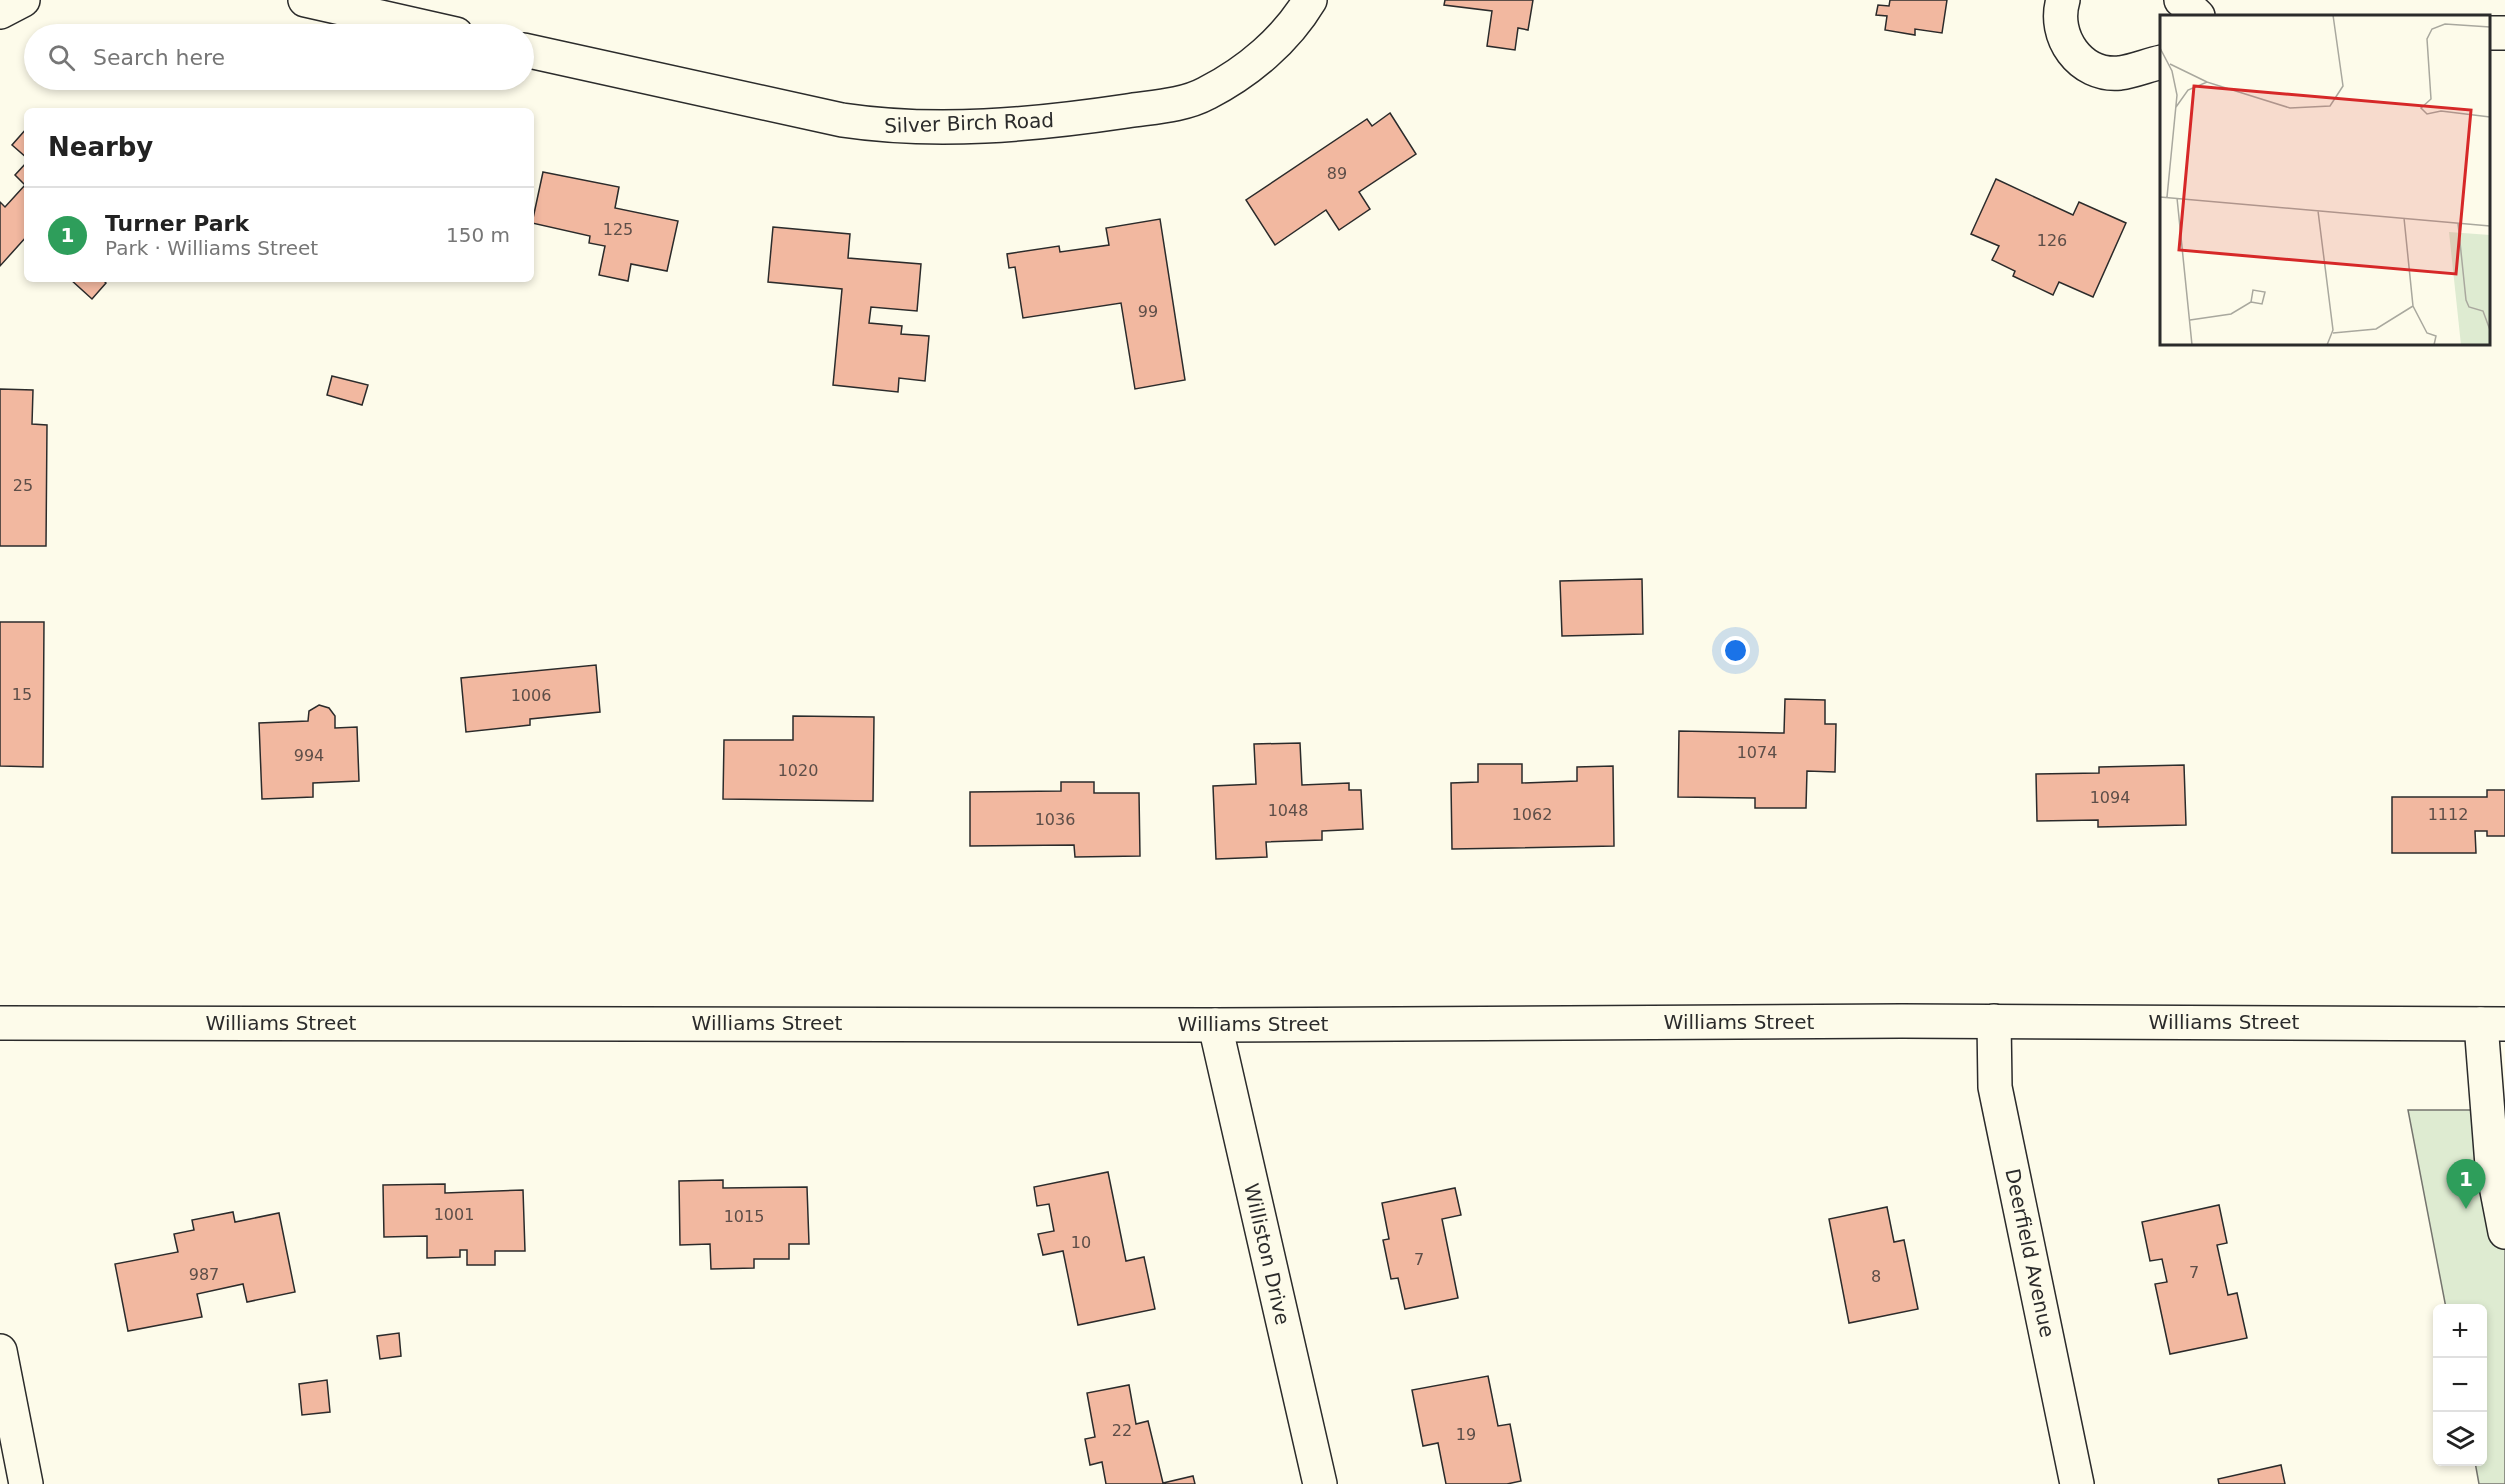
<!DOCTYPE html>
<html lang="en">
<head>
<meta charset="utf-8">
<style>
  :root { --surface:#fff; --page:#f6f6f6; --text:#222; --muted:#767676; --line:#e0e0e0; --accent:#b45309 }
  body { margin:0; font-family:"DejaVu Sans",sans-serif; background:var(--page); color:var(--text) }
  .controls { position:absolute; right:18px; bottom:18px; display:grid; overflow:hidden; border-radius:9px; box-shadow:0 3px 9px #0003 }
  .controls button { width:54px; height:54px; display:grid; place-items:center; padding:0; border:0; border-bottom:2px solid var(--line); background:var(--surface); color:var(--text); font:30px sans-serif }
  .you { position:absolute; left:1736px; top:651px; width:21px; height:21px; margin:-15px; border:4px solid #fff; border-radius:50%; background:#1a73e8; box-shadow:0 0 0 9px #1a73e833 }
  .badge { display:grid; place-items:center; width:39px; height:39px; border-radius:50%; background:var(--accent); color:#fff; font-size:20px; font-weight:700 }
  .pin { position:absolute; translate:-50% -50px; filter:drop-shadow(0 2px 3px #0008) }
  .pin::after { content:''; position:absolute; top:32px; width:21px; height:18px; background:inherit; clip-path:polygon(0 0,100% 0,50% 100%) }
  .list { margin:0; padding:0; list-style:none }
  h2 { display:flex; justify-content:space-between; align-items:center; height:78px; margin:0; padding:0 24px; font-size:26px }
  h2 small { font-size:20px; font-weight:400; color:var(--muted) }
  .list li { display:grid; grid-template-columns:39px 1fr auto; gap:18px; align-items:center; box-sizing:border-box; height:96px; padding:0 24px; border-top:2px solid var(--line) }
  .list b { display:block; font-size:22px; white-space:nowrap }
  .list p { margin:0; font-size:20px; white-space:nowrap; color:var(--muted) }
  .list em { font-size:20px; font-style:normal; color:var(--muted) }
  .icon { flex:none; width:33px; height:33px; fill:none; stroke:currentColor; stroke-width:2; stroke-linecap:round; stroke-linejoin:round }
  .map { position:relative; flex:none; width:2505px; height:1484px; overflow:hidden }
  .search { position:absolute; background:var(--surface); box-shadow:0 3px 9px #0003; left:24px; top:24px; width:510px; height:66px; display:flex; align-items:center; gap:15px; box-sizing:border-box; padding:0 21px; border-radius:33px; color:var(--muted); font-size:22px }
  .panel { position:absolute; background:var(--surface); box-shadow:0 3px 9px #0003; left:24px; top:108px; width:510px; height:174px; border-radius:9px }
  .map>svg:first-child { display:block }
  .green { fill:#deebd1; stroke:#74746e; stroke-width:1.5 }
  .building { fill:#f2b8a0; stroke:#2b2b2b; stroke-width:1.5 }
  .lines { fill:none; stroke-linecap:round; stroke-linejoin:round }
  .minor-casing { stroke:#2b2b2b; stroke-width:36 }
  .major-casing { stroke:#2b2b2b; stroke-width:36 }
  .minor { stroke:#fdfbea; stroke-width:33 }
  .major { stroke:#fdfbea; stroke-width:33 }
  .labels { text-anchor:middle; stroke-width:4.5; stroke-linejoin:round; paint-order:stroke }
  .number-label { font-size:16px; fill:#5d4e48 }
  .street-label { font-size:20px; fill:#2b2b2b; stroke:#fdfbea }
  .inset-road { fill:none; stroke:#a9a89e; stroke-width:1.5 }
  .view { fill:#d62828; fill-opacity:0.15; stroke:#d62828; stroke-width:3 }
  .inset-edge { fill:none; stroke:#2b2b2b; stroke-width:3 }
</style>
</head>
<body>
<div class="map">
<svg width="2505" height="1484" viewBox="0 0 2505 1484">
  <rect width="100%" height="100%" fill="#fdfbea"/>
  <polygon class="green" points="2408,1110 2505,1110 2505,1484 2479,1484 2475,1462 2482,1462 2482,1308 2446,1308"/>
  <g class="building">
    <polygon points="1445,0 1533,0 1528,30 1518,28 1515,50 1487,46 1492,11 1444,5"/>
    <polygon points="1890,0 1947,0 1942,33 1915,29 1915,35 1885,30 1887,16 1876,15 1878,5 1889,6"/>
    <polygon points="1390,113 1416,154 1359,192 1370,209 1339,230 1326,210 1275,245 1246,200 1367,119 1372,126"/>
    <polygon points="27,128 27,158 12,145"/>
    <polygon points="27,162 27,236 0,266 0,202 5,207 25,185 15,175"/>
    <polygon points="543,172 619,187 615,208 678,221 667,271 631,264 628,281 599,275 605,246 589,243 590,236 532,223"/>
    <polygon points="1996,179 2073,215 2079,202 2126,223 2093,297 2059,282 2053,295 2013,276 2015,271 1992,260 1999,246 1971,234"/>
    <polygon points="1160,219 1185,380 1135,389 1121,303 1023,318 1015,267 1009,268 1007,254 1059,246 1060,252 1109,245 1106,228"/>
    <polygon points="773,227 850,234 848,258 921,264 917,311 871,307 869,323 902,326 901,334 929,336 925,381 899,378 898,392 833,385 842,289 768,282"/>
    <polygon points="70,279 102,279 106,283 92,299"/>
    <polygon points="332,376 368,385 362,405 327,395"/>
    <polygon points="0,389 33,390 32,424 47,425 46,546 0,546"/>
    <polygon points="1642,579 1643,634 1562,636 1560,581"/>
    <polygon points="0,622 44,622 43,767 0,766"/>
    <polygon points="596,665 600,712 530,719 530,725 466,732 461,678"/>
    <polygon points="1785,699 1825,700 1825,724 1836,724 1835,772 1807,771 1806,808 1755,808 1755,798 1678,797 1679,731 1784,733"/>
    <polygon points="319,705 329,708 335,716 335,728 357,727 359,781 313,783 313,797 262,799 259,723 308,721 309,711"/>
    <polygon points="793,716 874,717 873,801 723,799 724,740 793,740"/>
    <polygon points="1300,743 1302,785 1349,783 1349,790 1361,790 1363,829 1322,831 1322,840 1266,842 1267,857 1216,859 1213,786 1256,784 1254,744"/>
    <polygon points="1478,764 1522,764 1522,783 1577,781 1577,767 1613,766 1614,846 1452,849 1451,783 1478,782"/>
    <polygon points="2184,765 2186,825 2098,827 2098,820 2037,821 2036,774 2099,773 2099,767"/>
    <polygon points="1061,782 1094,782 1094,793 1139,793 1140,856 1075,857 1074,845 970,846 970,792 1061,791"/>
    <polygon points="2487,790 2505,790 2505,836 2487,836 2487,831 2475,831 2476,853 2392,853 2392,797 2487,797"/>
    <polygon points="1108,1172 1126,1261 1144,1257 1155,1309 1078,1325 1063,1251 1043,1255 1038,1234 1054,1231 1049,1204 1037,1206 1034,1187"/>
    <polygon points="723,1180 723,1188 807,1187 809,1244 789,1244 789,1259 754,1259 754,1268 711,1269 710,1244 680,1245 679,1181"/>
    <polygon points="445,1184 445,1193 523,1190 525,1251 495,1251 495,1265 467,1265 467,1250 460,1250 460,1257 427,1258 427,1236 384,1237 383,1185"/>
    <polygon points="1455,1188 1461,1215 1442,1219 1458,1298 1405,1309 1398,1278 1391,1279 1383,1240 1389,1239 1382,1203"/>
    <polygon points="2219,1205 2227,1243 2217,1245 2228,1295 2237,1293 2247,1338 2170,1354 2155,1284 2167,1282 2162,1259 2150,1261 2142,1222"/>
    <polygon points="1887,1207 1894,1242 1904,1240 1918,1309 1849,1323 1829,1219"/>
    <polygon points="233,1212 235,1222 279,1213 295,1292 247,1302 243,1284 197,1294 202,1317 128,1331 115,1264 178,1252 174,1234 194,1230 192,1220"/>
    <polygon points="399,1333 401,1356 380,1359 377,1336"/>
    <polygon points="1488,1376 1498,1426 1510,1424 1521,1481 1507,1484 1446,1484 1438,1443 1423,1446 1412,1390"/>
    <polygon points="327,1380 330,1412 302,1415 299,1384"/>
    <polygon points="1129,1385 1136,1424 1148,1421 1163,1483 1193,1476 1195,1484 1106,1484 1102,1462 1090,1465 1085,1439 1095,1437 1087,1393"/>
    <polygon points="2281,1465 2285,1484 2219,1484 2218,1479"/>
  </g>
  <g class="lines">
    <defs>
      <g id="minor">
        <polyline points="305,0 456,34"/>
        <path d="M2063,0C2052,36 2080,77 2120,73C2134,71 2148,65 2162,62"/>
        <polyline points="2181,0 2198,16"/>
        <polyline points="0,12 23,0"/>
        <polyline points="2488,33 2505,33"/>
        <path d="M524,50L842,120C936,134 1033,125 1127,111C1153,107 1183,106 1207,93C1248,72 1286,40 1310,0"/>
        <polyline points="1994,1021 1995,1087 2077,1484"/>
        <polyline points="2481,1024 2492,1165 2505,1232"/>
        <polyline points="1215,1025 1320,1484"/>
        <polyline points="0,1351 26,1484"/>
      </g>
      <polyline id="major" points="0,1023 1215,1025 1902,1021 2505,1024"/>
    </defs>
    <use href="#minor" class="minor-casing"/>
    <use href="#major" class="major-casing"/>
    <use href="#minor" class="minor"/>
    <use href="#major" class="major"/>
  </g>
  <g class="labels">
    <g class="number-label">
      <text x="1337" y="179">89</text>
      <text x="618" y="235">125</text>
      <text x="2052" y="246">126</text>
      <text x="1148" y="317">99</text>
      <text x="23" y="491">25</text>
      <text x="22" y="700">15</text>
      <text x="531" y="701">1006</text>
      <text x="1757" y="758">1074</text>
      <text x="309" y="761">994</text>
      <text x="798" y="776">1020</text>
      <text x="2110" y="803">1094</text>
      <text x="1288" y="816">1048</text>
      <text x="1532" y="820">1062</text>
      <text x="2448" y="820">1112</text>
      <text x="1055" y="825">1036</text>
      <text x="454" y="1220">1001</text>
      <text x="744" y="1222">1015</text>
      <text x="1081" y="1248">10</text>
      <text x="1419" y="1265">7</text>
      <text x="2194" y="1278">7</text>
      <text x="204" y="1280">987</text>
      <text x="1876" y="1282">8</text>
      <text x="1122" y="1436">22</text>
      <text x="1466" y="1440">19</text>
    </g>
    <g class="street-label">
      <text transform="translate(969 123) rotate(-2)" y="7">Silver Birch Road</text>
      <text x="1739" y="1029">Williams Street</text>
      <text x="2224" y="1029">Williams Street</text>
      <text x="281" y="1030">Williams Street</text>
      <text x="767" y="1030">Williams Street</text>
      <text x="1253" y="1031">Williams Street</text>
      <text transform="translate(2030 1253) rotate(78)" y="7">Deerfield Avenue</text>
      <text transform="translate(1267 1254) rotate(77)" y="7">Williston Drive</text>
    </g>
  </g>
  <g transform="translate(2160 15)">
    <rect width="330" height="330" fill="#fdfbea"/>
    <path d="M289,217L330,220V330H301Z" fill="#deebd1"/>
    <path class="inset-road" d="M330,12L285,9L272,14L267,24L271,84L261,93L267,99L281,96L330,102M0,33L12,56L17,80L7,182M10,49L47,67M16,92L28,75L47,67L130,93L170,91L183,71L173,0M0,182L330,211M17,183L32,330M158,196L173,315L167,330M244,203L253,291L267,318L276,321L274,330M298,208L306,285L309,292L323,296L330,315M30,305L71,299L91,287L93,275L105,277L102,289L91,287M173,318L216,314L253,291"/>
    <path class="view" d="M34,71L311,95L296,259L19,235Z"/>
    <rect width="330" height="330" class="inset-edge"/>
  </g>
</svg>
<div class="controls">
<button>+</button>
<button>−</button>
<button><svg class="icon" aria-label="layers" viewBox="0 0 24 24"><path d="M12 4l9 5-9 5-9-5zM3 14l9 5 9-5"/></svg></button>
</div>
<div class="you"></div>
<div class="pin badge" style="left:2466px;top:1209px;background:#2e9e5b">1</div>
<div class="search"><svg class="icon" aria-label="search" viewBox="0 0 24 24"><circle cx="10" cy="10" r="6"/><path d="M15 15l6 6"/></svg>Search here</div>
<section class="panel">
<h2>Nearby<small></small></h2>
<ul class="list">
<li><span class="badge" style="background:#2e9e5b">1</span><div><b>Turner Park</b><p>Park · Williams Street</p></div><em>150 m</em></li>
</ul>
</section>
</div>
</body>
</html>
